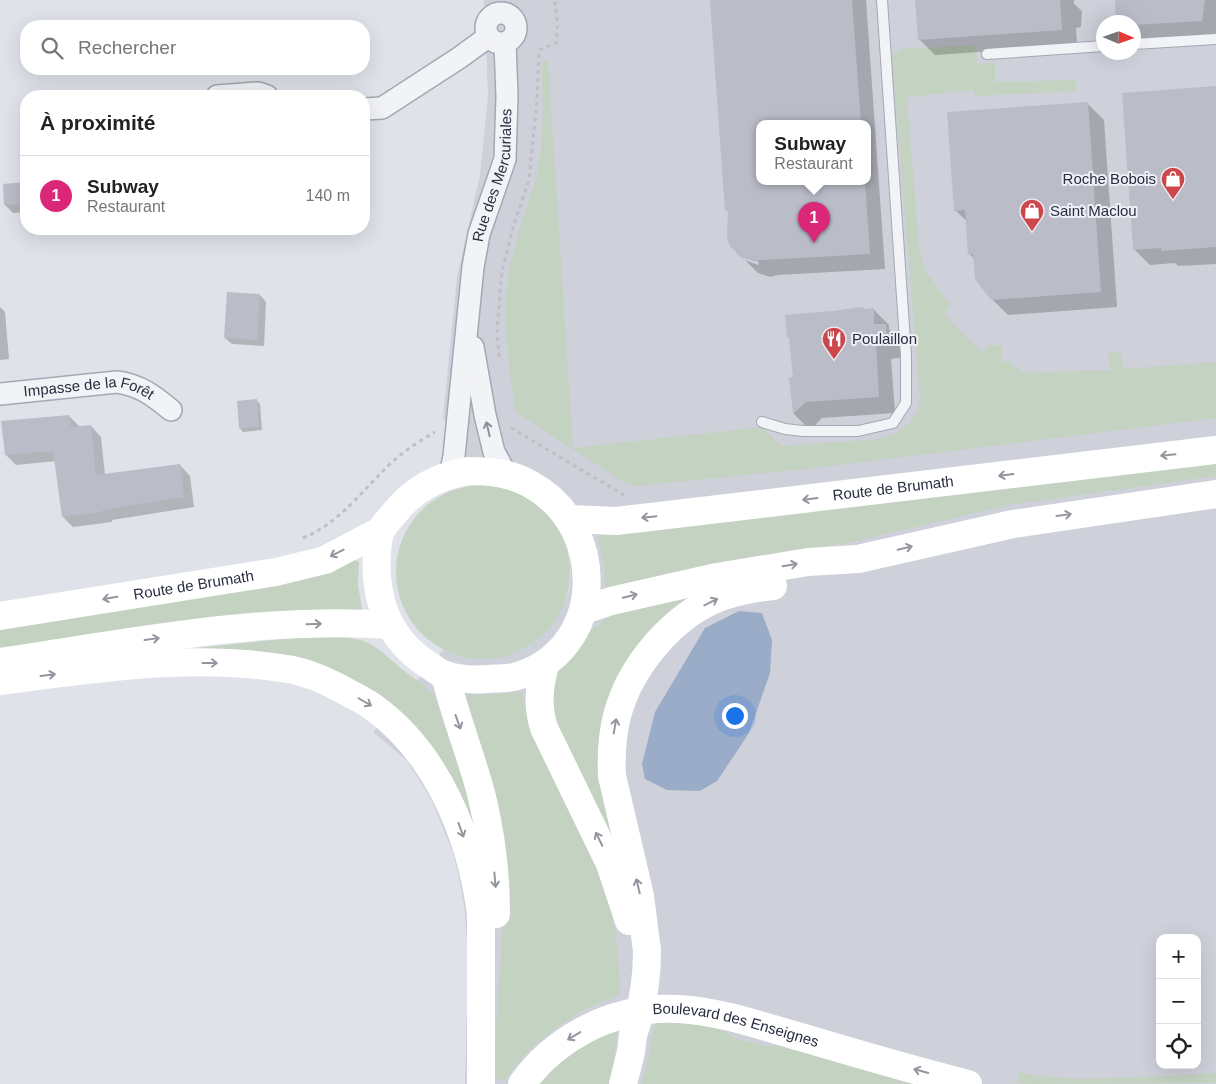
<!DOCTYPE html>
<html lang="fr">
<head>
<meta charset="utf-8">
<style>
  :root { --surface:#fff; --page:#f2f2f2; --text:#222; --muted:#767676; --line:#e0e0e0; --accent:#db2777 }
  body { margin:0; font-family:Helvetica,sans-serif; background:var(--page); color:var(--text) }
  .controls { position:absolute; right:15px; bottom:15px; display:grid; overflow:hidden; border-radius:10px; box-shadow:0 5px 20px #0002 }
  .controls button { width:45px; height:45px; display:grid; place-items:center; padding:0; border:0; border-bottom:1px solid var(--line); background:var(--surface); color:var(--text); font:25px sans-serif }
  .compass { position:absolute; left:1096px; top:15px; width:45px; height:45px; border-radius:50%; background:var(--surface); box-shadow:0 5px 20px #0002; rotate:92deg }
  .you { position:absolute; left:734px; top:715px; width:18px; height:18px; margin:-12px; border:4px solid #fff; border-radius:50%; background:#1a73e8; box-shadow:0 0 0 8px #1a73e833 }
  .badge { display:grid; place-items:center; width:32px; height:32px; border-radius:50%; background:var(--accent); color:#fff; font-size:16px; font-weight:700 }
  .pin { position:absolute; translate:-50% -41px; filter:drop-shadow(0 1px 2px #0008) }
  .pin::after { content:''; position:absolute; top:26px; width:18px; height:15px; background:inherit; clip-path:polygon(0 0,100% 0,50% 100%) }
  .popup { position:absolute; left:756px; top:120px; width:115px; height:65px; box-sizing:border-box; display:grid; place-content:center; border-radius:10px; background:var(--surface); filter:drop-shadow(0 1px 4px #0005); font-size:16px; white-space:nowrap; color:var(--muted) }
  .popup b { font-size:19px; color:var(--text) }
  .popup::after { content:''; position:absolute; left:50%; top:100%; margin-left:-10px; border:10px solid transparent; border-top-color:var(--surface) }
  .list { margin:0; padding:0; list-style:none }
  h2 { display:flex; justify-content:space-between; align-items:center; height:65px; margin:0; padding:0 20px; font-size:21px }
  h2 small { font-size:16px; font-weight:400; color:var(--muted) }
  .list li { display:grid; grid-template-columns:32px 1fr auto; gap:15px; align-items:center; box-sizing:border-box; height:80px; padding:0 20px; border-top:1px solid var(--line) }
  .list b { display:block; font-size:19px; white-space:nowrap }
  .list p { margin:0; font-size:16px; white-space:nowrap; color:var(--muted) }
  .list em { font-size:16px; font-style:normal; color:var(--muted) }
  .icon { flex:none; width:28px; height:28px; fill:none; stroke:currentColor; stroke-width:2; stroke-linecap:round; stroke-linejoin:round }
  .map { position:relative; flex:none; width:1216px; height:1084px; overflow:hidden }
  .search { position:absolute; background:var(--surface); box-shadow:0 5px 20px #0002; left:20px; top:20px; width:350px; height:55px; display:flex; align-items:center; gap:12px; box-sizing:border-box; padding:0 18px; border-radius:20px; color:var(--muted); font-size:19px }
  .panel { position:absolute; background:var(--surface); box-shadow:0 5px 20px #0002; left:20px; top:90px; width:350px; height:145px; border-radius:20px }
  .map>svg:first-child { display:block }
  .built { fill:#ced1da; fill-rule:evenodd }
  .green { fill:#c3d2c1 }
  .water { fill:#9bacc8 }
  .shadow { fill:#0003; fill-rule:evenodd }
  .building { fill:#babdc8 }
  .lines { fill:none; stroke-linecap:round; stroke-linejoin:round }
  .lane-casing { stroke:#a4a8b2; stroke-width:12 }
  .street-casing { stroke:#a4a8b2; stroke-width:24 }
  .path { stroke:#bdc0c7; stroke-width:3; stroke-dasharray:4 4; stroke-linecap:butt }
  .lane { stroke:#f2f3f7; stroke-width:10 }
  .street { stroke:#f2f3f7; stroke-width:21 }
  .secondary { stroke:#fff; stroke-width:28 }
  .secondary-bridge { stroke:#fff; stroke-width:28 }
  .oneway { stroke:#8d909b }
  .oneway2 { stroke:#94969f }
  .labels { text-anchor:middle; stroke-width:4; stroke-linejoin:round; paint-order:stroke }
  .street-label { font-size:15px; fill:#282e3f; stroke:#eff1f6 }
  .poi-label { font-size:15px; fill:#282e3f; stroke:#eff1f6; text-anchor:start }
</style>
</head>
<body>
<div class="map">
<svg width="1216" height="1084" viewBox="0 0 1216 1084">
  <rect width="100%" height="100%" fill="#dfe2e8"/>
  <path class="built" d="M484,0H1216V1084H465L468,962L465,912L460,882L453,853L431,799L407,761L373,732L443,650L460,656L481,658L499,657L530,646L553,624L562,608L569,591L571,573L569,552L475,485L443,417L457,277L480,175L488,96ZM1104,22H1134V52H1104ZM760,124H868V182H760ZM1160,938H1197V1065H1160Z"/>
  <g class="green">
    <path d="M976,45L977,64L995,62V82L1076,80L1077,91L975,96L974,90L907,97L919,247L925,270L951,306L944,314L982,352L988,345H1002V362L1011,361L1012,367H1020L1021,373L1110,370L1108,352H1120L1124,369L1216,362V418L814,468L635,486L624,482L515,412C510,371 503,329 507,287C510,248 528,212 537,173C545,138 542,99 542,63L548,60L573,448L762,427L781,446L879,439L897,433L911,421L918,410L920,398L892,56L902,49Z"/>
    <polygon points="1216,462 1216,476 1008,505 857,541 701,568 606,590 603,558 598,537 600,533"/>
    <circle cx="483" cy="572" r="87"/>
    <polygon points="354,560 359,562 358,585 362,609 360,612 0,651 0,630 153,603 330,570"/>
    <polygon points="699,592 629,667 614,850 551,720 550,677 566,662 594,628 611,616 627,610"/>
    <path d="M344,637C376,640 383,655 407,673C417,681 426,686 434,696L460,770L474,823L477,844L388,704L149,653L292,638Z"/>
    <path d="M520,690C526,709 532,729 540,747C563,803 597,855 612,915C618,941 619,967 620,994L583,1010L560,1025L524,1055L504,1081L493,1077L504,908L464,694C484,695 500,695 520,690Z"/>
    <polygon points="657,1012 712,1020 734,1038 766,1046 794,1045 937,1084 641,1084 649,1055"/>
    <polygon points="618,1022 611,1084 533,1084 539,1075"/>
    <path d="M1020,1072C1053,1080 1082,1079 1116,1078C1149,1077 1182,1075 1216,1073V1083L1027,1084L1017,1083Z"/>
  </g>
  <polygon class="water" points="739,611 762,613 772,640 770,673 749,733 717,781 700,791 667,790 645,779 642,764 655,712 705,628"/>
  <g class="shadow">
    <path d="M712,0H866L885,269L778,275L770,277L758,273L745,260L758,265L759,262L744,257V259L731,245L729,213L727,210ZM760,124H868V182H760Z"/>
    <polygon points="917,0 1074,0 1074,4 1082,11 1081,27 1076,28 1077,45 935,55 919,39"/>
    <polygon points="1116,0 1216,0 1216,37 1134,42 1134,22 1118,22"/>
    <polygon points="1216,87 1216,264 1178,266 1175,263 1150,265 1134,249"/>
    <polygon points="1087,103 1104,120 1117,307 1008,315 992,299 975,260 970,254 968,222 955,210"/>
    <polygon points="26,184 26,212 13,213 5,205 4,185"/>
    <polygon points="260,295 266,302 264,346 232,344 225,338"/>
    <polygon points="0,307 5,312 9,359 0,360"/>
    <polygon points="873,309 889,325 889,329 901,341 903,357 891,359 895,413 822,418 810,430 794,414 790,379 794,378 865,310"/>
    <polygon points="257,401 260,404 262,430 243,432 240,428"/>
    <polygon points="69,416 80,427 91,426 101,437 105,475 180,465 190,476 194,507 112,520 112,522 73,527 63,517 56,461 16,465 6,455"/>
  </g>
  <g class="building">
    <polygon points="710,0 852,0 861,124 760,124 760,182 865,182 870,254 761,260 753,261 740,257 730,246 727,238 728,211 725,211"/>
    <polygon points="915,0 1060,0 1062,30 918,40"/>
    <polygon points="1115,0 1205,0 1202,21 1134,25 1134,22 1116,22"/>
    <polygon points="1216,86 1216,247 1161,251 1161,248 1133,250 1122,93"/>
    <polygon points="1088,102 1101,292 991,300 975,279 973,254 968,255 965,210 954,211 947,112"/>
    <polygon points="26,182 26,204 4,205 3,184"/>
    <polygon points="227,292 260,294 257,340 224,338"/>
    <polygon points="863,307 864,309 874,308 874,324 886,324 887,342 876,343 879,397 806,402 793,414 789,378 793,377 789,338 787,337 785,315 832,311"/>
    <polygon points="257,399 259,427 239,428 237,401"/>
    <polygon points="69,415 71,427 91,425 96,475 180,464 184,497 102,510 103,512 62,517 53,451 5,455 1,421"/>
  </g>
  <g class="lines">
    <defs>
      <g id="lane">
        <polyline points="1134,44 1216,39"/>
        <polyline points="987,54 1104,46"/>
        <polyline points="762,422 785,429 803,431 858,431 893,423 906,403 906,356 882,0"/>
      </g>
      <g id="street">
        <circle cx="501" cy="28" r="15"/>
        <polyline points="217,96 258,93 267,96"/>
        <polyline points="364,109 382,108 459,58 488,37"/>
        <polyline points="473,347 485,415 494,452 506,474"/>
        <path id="s1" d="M0,394L117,382C140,385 154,396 171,410"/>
        <path id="s2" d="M450,475L454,456L473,267L479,234L505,159L507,96L505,43"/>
      </g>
    </defs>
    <use href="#lane" class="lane-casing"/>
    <use href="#street" class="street-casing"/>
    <g class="path">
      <path d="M499,357L497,330L502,271L514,224L529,180L537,100L539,50L556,43C558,28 558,15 554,0"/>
      <polyline points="511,428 624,495"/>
      <path d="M303,538C337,524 358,496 383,471C397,456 417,442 435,432"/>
    </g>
    <use href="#lane" class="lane"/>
    <use href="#street" class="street"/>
    <g class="secondary">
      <path d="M468,471C490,471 511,473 530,484C610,527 606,653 514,677C506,679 496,678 487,679C475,680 458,679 446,675C440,674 435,669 430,666C396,645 380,615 377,576C376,566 377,538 381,531C383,525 389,520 392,516C413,489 436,477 468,471Z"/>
      <path id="s3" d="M569,519L616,521L659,516L1216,450"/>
      <polyline points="584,610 611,601 717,577 808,562 858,559 1013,524 1216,494"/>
      <path id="s4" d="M0,616L276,572L325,560L380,531"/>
      <path d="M0,662C128,643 260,616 390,625"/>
      <path d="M545,665C539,687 537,706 544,728L610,864L629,921"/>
      <path d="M445,675C455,715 470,753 481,793C491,833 496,873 496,914"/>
      <path d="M0,681C94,669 192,653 287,669C307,672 329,682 347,692C356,697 365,701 373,707C438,754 471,837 481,914V1084"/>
      <path d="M647,951L640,896L612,776C611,756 612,736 617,716C630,666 673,615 721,597C738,591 756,588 773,586"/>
      <path id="s5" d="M522,1084C538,1061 560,1043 584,1030C662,989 726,1016 804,1038C858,1054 913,1070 968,1084"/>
      <polyline points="623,1084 631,1052 633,1035"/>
    </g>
    <path class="secondary-bridge" d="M633,1035C643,1007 647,981 647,951"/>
  </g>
  <defs><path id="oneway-shaft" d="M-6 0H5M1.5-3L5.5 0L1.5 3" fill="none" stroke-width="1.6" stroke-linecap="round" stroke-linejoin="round" transform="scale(1.25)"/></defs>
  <use class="oneway" href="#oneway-shaft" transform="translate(488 429) rotate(-103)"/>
  <g class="oneway2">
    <use href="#oneway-shaft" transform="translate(1168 455) rotate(174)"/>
    <use href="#oneway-shaft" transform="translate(1006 475) rotate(173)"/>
    <use href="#oneway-shaft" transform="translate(810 499) rotate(173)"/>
    <use href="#oneway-shaft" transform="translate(1064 515) rotate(-8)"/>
    <use href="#oneway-shaft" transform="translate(649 517) rotate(174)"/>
    <use href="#oneway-shaft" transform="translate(905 548) rotate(-13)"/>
    <use href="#oneway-shaft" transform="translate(337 553) rotate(153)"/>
    <use href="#oneway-shaft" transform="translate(790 565) rotate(-9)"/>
    <use href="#oneway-shaft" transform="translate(630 596) rotate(-14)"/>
    <use href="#oneway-shaft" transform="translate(110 598) rotate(171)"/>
    <use href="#oneway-shaft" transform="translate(711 602) rotate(-27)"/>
    <use href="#oneway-shaft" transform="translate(314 624) rotate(-2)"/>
    <use href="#oneway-shaft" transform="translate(152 639) rotate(-8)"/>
    <use href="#oneway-shaft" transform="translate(210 663)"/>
    <use href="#oneway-shaft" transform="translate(48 675) rotate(-7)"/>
    <use href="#oneway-shaft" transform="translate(365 702) rotate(30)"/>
    <use href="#oneway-shaft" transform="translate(458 722) rotate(70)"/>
    <use href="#oneway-shaft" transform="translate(615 726) rotate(-80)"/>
    <use href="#oneway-shaft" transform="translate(461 830) rotate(70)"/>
    <use href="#oneway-shaft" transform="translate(599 839) rotate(-116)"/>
    <use href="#oneway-shaft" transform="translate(495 880) rotate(85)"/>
    <use href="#oneway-shaft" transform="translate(638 886) rotate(-103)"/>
    <use href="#oneway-shaft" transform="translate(574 1036) rotate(149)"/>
    <use href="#oneway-shaft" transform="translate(921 1071) rotate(-164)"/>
  </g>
  <defs>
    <symbol id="shop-pin" viewBox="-11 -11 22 30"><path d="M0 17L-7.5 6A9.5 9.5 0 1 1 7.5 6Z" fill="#cc464b" stroke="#eff1f6"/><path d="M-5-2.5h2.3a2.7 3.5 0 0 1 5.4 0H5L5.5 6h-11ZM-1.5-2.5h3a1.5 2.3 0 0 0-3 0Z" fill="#fff"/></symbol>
    <symbol id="restaurant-pin" viewBox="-11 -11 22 30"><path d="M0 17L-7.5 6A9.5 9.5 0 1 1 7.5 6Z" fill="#cc464b" stroke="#eff1f6"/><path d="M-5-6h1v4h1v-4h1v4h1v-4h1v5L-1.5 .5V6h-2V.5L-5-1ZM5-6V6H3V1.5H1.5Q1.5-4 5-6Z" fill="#fff"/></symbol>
  </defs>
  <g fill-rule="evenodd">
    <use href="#shop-pin" x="1159" y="165" width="28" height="38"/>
    <use href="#shop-pin" x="1018" y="197" width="28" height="38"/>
    <use href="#restaurant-pin" x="820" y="325" width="28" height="38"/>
  </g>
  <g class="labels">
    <g class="street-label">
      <text dy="5" stroke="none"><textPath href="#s2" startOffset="304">Rue des Mercuriales</textPath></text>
      <text dy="5" stroke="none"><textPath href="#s1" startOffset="90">Impasse de la Forêt</textPath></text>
      <text dy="5" stroke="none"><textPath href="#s3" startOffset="326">Route de Brumath</textPath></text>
      <text dy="5" stroke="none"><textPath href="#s4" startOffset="196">Route de Brumath</textPath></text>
      <text dy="5" stroke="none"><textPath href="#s5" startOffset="240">Boulevard des Enseignes</textPath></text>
    </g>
    <g class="poi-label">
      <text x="1156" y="184" text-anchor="end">Roche Bobois</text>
      <text x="1050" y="216">Saint Maclou</text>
      <text x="852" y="344">Poulaillon</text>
    </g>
  </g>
</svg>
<div class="controls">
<button>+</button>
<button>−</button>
<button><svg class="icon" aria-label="locate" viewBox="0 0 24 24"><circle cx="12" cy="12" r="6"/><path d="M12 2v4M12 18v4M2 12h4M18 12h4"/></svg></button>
</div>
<svg class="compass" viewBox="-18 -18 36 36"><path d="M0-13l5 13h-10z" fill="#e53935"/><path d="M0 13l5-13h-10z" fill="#767676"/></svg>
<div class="you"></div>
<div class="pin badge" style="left:814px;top:243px">1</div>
<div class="popup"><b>Subway</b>Restaurant</div>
<div class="search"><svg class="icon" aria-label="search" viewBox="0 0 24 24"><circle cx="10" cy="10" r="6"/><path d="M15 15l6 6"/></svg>Rechercher</div>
<section class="panel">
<h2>À proximité<small></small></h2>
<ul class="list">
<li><span class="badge">1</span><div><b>Subway</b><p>Restaurant</p></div><em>140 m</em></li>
</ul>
</section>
</div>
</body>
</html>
